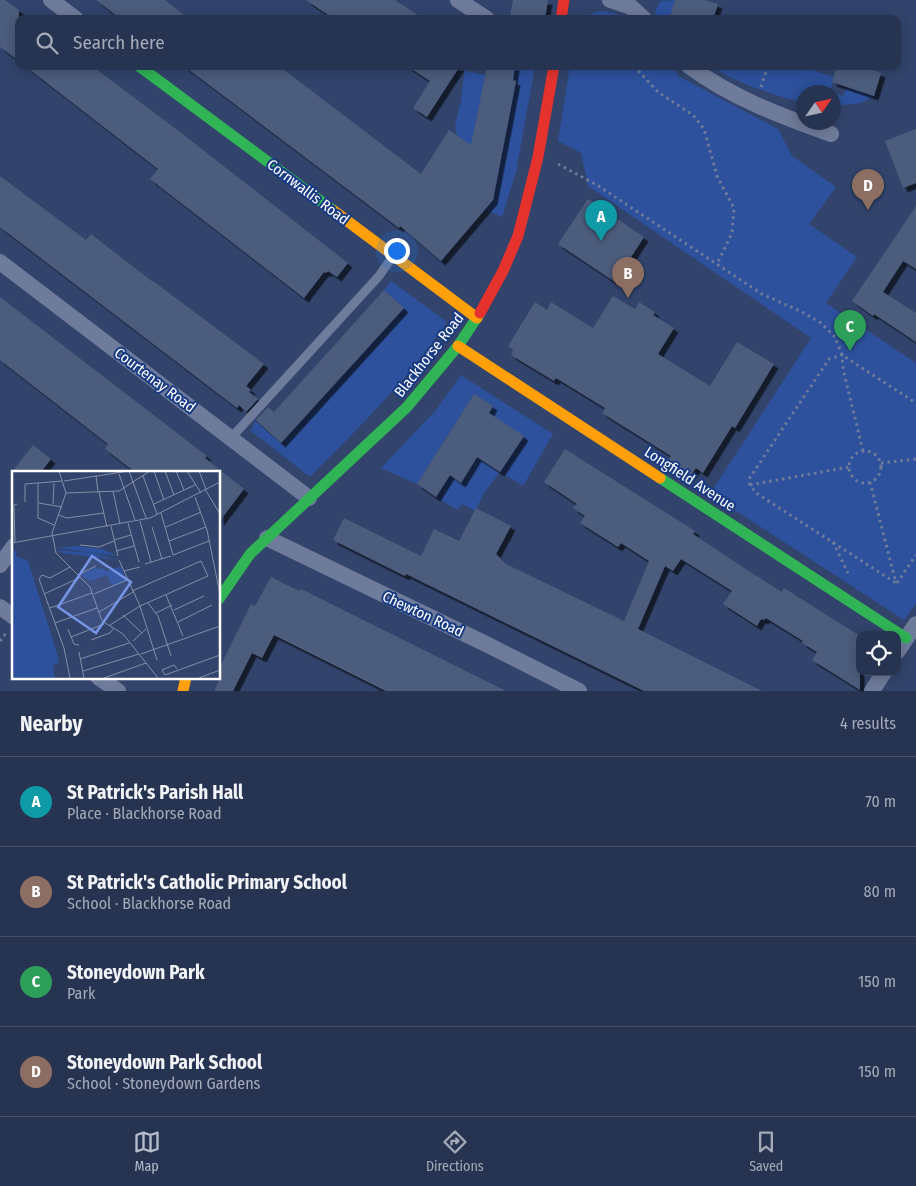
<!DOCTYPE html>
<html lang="en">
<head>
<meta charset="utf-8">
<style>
  :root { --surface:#263351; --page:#323f5b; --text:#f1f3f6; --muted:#a4aab7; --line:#424e68; --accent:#b7becc }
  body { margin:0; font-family:"Fira Sans Condensed",sans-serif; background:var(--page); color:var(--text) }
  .controls { position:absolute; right:15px; bottom:15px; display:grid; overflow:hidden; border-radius:10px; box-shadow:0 2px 12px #0003 }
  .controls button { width:45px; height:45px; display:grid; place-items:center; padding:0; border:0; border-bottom:1px solid var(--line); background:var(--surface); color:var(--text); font:25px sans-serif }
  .compass { position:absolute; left:796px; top:85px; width:45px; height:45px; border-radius:50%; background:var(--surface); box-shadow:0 2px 12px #0003; rotate:56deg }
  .you { position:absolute; left:396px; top:250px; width:18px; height:18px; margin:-12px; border:4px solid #fff; border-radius:50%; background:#1a73e8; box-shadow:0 0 0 8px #1a73e833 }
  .badge { display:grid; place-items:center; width:32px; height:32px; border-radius:50%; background:var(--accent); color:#fff; font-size:16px; font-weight:700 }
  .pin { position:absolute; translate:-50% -41px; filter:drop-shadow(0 1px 2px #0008) }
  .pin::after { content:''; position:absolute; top:26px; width:18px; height:15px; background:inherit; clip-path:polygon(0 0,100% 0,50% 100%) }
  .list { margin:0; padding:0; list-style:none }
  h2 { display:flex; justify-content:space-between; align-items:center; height:65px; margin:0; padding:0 20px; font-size:21px }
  h2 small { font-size:16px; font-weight:400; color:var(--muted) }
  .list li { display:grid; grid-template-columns:32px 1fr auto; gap:15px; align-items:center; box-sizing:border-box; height:90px; padding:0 20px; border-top:1px solid var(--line) }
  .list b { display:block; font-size:19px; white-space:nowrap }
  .list p { margin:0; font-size:16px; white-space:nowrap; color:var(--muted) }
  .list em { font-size:16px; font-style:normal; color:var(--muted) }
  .icon { flex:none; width:28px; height:28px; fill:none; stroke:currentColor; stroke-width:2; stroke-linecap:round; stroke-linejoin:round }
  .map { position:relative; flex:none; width:916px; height:691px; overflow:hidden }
  .search { position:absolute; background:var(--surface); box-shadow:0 2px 12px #0003; left:15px; right:15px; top:15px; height:55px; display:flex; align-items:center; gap:12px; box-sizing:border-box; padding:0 18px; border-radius:10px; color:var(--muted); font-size:19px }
  .sheet { height:425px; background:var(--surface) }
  nav { display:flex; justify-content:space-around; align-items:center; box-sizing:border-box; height:70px; border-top:1px solid var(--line); background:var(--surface); font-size:14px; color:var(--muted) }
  nav a { display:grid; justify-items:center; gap:2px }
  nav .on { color:var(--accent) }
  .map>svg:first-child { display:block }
  .green { fill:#2d519c }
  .building { fill:#4c5b7b; filter:url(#shadow) }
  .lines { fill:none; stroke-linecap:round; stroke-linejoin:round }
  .path { stroke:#6e7b9a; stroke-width:3; stroke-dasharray:2.5 4; stroke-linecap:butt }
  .lane { stroke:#6e7b9a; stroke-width:9 }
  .street { stroke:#6e7b9a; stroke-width:16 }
  .fast { stroke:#30b455; stroke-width:11 }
  .slow { stroke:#ff9f0a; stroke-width:11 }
  .jam { stroke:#e5322d; stroke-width:11 }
  .labels { text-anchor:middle; stroke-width:4; stroke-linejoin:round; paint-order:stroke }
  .street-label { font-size:15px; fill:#fff; stroke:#193b84 }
  .inset-road { fill:none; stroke:#848fa7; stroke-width:1 }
  .view { fill:#7795e8; fill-opacity:0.15; stroke:#7795e8; stroke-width:2.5 }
  .inset-edge { fill:none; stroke:#fff; stroke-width:2.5 }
</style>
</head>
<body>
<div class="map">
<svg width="916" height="691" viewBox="0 0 916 691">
  <defs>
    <filter id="shadow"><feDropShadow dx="4.5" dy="4.5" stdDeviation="0" flood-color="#0009"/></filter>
  </defs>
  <rect width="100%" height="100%" fill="#32446c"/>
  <g class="green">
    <polygon points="675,0 670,16 680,19 658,19 655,15 656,8 661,1"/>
    <polygon points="600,11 614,13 625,19 583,19 585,16"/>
    <polygon points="465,66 467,66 466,71 486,75 467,179 455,126 461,100"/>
    <polygon points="515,66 535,66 516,172 502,217 484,209 486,203 492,204 515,81 513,80"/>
    <polygon points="570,66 670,66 680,77 778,129 792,156 836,187 809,224 857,257 826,303 916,363 916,603 904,620 710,494 811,338 588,186 581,153 558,141"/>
    <path d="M710,66H763L776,71L778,66H799L834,77L830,91L832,92H804L803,103C770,94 740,84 710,66Z"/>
    <polygon points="847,87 874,96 861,103 834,106 834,93 843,96"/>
    <path d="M391,281L447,322C408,379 359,428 310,477L251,431L255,421L281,443L404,308L384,290Z"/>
    <polygon points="461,375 553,434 523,486 500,472 484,493 475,511 462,504 457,510 436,497 450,475 461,483 454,468 485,450 479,459 500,472 523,436 479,428 493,406 474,394 417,484 381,468 436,410"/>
  </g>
  <g class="building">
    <polygon points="0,0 5,0 19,10 19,61 0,47"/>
    <polygon points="96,0 165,0 189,19 121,19"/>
    <polygon points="306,0 395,0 424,19 334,19"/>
    <polygon points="513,0 548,0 545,19 528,19 510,16"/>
    <polygon points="675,0 705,0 718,4 713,19 680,19 670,16"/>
    <polygon points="25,66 92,66 180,132 348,263 337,277 328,271 326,273 324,272 304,298 150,179 158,169"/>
    <polygon points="184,66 279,66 421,174 449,130 471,145 487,66 515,66 513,80 516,81 493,200 441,261 400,226 399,228"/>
    <polygon points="407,66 460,66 427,117 413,108 430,81"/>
    <polygon points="837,66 860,66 881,73 874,96 832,82"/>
    <polygon points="916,129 916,183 903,188 885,141"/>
    <polygon points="0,176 86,240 91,234 153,282 153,281 264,364 246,386 251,390 249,392 258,399 246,412 239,405 237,408 0,227"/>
    <polygon points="588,199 644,237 615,282 558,244"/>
    <polygon points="916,206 916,269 903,261 883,292 916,313 916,342 874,314 873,316 852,301"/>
    <polygon points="384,290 404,308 281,443 256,420 268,407 274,412"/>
    <polygon points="613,296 635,309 639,302 655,312 653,315 674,328 658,354 710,386 737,342 774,364 735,428 732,426 703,473 696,468 689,478 666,464 671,456 602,413 605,408 556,378 554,381 511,355 513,350 508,346 535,302 547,310 551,302 593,328"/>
    <polygon points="0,297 207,456 205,458 244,489 219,522 219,472 135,472 105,449 108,444 0,360"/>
    <polygon points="474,394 493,406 489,413 524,436 500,472 477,457 461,483 450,475 436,497 417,484"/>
    <polygon points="33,445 51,459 41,472 12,472"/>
    <polygon points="565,449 695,531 693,534 741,566 782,592 784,588 860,636 860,690 812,660 817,652 802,643 803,641 766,618 764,620 761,619 757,626 723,604 732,591 681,559 673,571 665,566 638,629 762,691 644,691 406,574 405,576 333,540 344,518 421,556 434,529 459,541 476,508 511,526 496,554 506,564 624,621 649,561 621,543 618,547 580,523 585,516 573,508 577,504 544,482"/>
    <polygon points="271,577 299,591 301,589 506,691 386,691 274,635 262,658 252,653 233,691 214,691 219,681 214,678 219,677 219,669 251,604 255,606"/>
  </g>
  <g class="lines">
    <g class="path">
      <polyline points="634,66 658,92 693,115 704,129 717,176 734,208 732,233 717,264"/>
      <polyline points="761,87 767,68"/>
      <polyline points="834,97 835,93"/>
      <polyline points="558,164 597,185 762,294 802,312 821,323 835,337 842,355 916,403"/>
      <circle cx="865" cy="467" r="16"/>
      <polyline points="863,451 843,369 842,355 829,359 749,479 750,485 756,493 896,583"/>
      <polyline points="881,463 916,459"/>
      <polyline points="870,482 896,583"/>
      <polyline points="750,485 849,467"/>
      <polyline points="833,542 848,573"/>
      <polyline points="897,583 916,555"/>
      <polyline points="0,641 6,633"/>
    </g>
    <polyline class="lane" points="231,438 379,276 393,256"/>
    <g class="street">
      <polyline points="51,0 76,19"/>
      <polyline points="458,0 487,19"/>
      <polyline points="610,0 631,7 644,19"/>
      <path d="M689,66C732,98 781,116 831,134"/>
      <polyline points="0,262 309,498"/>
      <polyline points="267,538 488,645 579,691"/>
      <polyline points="0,565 14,546"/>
      <polyline points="0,607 14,617"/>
      <polyline points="897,652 916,624"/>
      <polyline points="98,677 118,691"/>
      <polyline points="872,691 884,672"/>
    </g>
    <g class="fast">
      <polyline points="139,66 334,211"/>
      <polyline points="660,478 906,638"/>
      <polyline points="219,599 250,554 407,407 458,346 480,313"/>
    </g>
    <g class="slow">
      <polyline points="334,211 477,318"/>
      <polyline points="458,346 660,478"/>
      <polyline points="183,691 186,677"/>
    </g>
    <g class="jam">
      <polyline points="561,19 564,0"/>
      <polyline points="480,313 503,271 518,236 538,157 554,66"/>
    </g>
  </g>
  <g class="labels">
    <g class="street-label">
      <text transform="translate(308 192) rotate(37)" y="5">Cornwallis Road</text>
      <text transform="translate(429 355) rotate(-52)" y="5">Blackhorse Road</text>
      <text transform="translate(155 380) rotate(37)" y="5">Courtenay Road</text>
      <text transform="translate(690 479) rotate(33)" y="5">Longfield Avenue</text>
      <text transform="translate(423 614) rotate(25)" y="5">Chewton Road</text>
    </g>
  </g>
  <g transform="translate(12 471)">
    <rect width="208" height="208" fill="#32446c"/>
    <path d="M64,75L90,78L105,85L45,77ZM0,79L5,80L4,85L16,90L45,182L47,192L41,194L43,207H0ZM45,79L81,82L107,89L50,82ZM109,95L114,109L100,115L95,104L78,110L69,104L82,97L92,98L94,101Z" fill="#2d519c"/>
    <path class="inset-road" d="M47,0L54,22L40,62L44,82L78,116L90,150L111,163L146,207M142,0L152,29M153,0L162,24M164,0L172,19M175,0L189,22M187,0L194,18M107,3L123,49M84,5L86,21M131,5L145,43M52,10L117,0L134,47M26,12V47L42,54M193,18L208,43M101,20L108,53M87,21L95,56M54,22L107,20L138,0M183,26L195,59L208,123M13,31V13L50,10M27,32L50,36M41,33L42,12M142,33L183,14M149,42L161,84L197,70M47,44L55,47L92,42M128,50L139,91M116,52L127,91M99,55L106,85M140,56L150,88M154,56L189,41M102,69L119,64M157,70L194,56M3,71L2,34L5,33M0,72L138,47L208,11M68,74L87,76L102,70M104,80L122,75M107,89L128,135L145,189M133,93L159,85M112,100L128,96M66,104L84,95M32,123L69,106M82,123L115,109M154,124L171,165M136,132L146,145L159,185M38,137L80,122M162,139L192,125M87,141L121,121M144,142L160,134M111,144L130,162M166,151L200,134M43,152L85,137M98,154L128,135L196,105L189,90L120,120M56,158L62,173L67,174M59,166L92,153M79,169L98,162L102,157M121,170L134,158M67,181L72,207M129,183L208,155M68,188L117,172M165,198L162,194L150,199L153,204L208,184M71,200L127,183M58,207L52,177L27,108L30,104L38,107L58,96M92,207L134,192M187,207L208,199"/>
    <path class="view" d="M80,85L119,111L84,162L46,136Z"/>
    <rect width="208" height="208" class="inset-edge"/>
  </g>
</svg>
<div class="controls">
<button><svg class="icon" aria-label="locate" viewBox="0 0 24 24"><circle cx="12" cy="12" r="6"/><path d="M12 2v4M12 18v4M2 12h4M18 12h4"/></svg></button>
</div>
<svg class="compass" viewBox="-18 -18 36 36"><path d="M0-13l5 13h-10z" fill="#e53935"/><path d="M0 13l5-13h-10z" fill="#a4aab7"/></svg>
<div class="you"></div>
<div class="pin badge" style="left:601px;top:241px;background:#0f9aa8">A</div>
<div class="pin badge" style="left:628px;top:298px;background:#8d6e63">B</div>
<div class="pin badge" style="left:850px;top:351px;background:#2e9e5b">C</div>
<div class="pin badge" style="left:868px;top:210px;background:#8d6e63">D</div>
<div class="search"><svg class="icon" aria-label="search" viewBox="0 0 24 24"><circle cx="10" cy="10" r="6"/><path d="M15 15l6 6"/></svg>Search here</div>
</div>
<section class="sheet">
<h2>Nearby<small>4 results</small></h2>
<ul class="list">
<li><span class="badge" style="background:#0f9aa8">A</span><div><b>St Patrick's Parish Hall</b><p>Place · Blackhorse Road</p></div><em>70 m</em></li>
<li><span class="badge" style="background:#8d6e63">B</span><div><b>St Patrick's Catholic Primary School</b><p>School · Blackhorse Road</p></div><em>80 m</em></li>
<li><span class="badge" style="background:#2e9e5b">C</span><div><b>Stoneydown Park</b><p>Park</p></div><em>150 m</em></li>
<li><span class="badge" style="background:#8d6e63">D</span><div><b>Stoneydown Park School</b><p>School · Stoneydown Gardens</p></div><em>150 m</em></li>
</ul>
</section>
<nav>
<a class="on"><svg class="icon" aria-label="map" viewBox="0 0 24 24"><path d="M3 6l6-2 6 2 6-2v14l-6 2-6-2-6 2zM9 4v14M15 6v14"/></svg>Map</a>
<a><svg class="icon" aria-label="directions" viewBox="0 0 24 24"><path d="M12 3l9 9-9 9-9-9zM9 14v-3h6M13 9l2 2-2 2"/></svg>Directions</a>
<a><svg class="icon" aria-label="saved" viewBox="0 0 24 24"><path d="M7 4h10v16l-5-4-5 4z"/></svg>Saved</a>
</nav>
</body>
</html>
